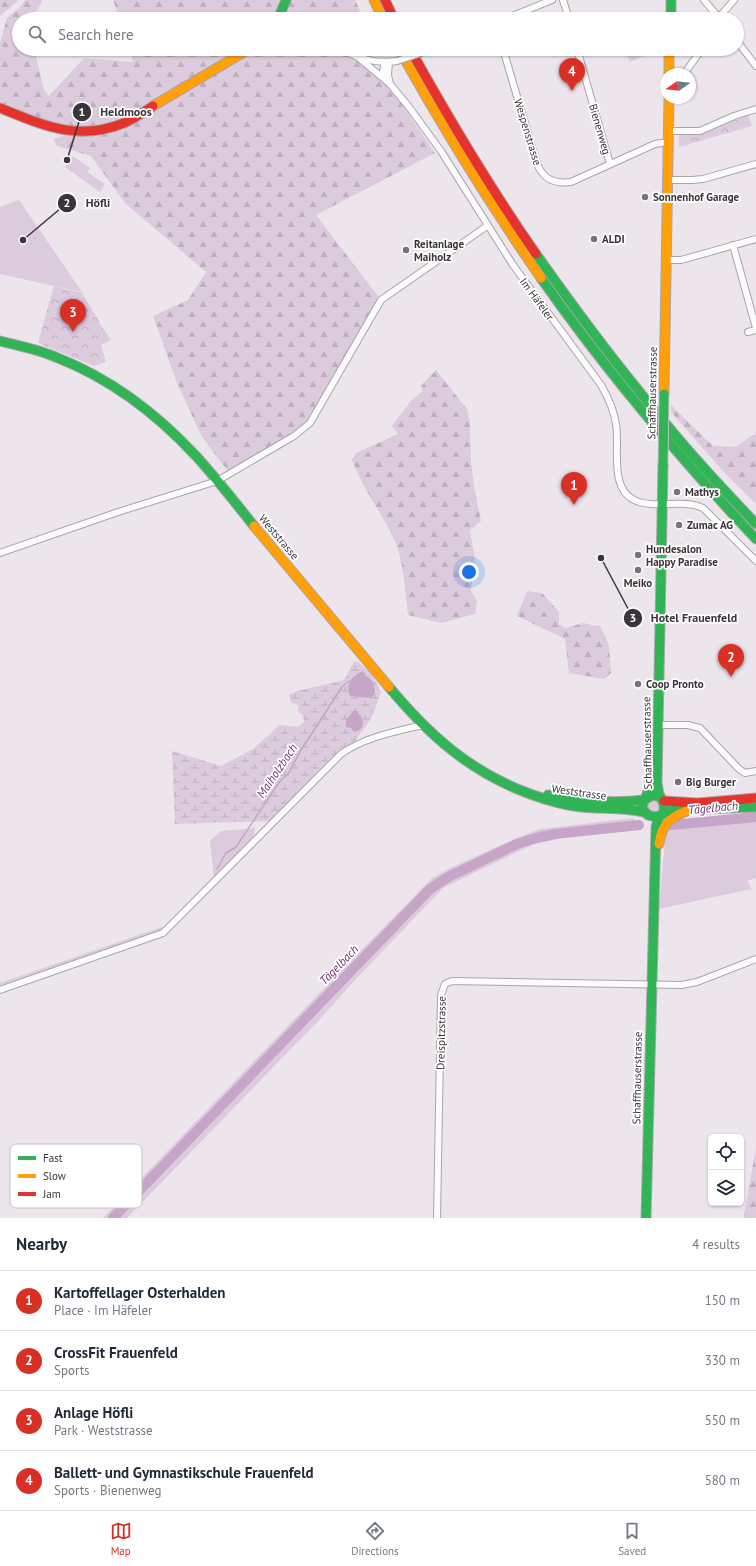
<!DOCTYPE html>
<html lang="en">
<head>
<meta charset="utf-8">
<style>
  :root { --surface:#fff; --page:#f6f6f7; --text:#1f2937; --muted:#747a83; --line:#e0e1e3; --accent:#d93025 }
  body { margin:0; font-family:"PT Sans",sans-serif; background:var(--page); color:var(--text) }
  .controls { position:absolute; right:12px; bottom:12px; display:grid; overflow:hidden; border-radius:6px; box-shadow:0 1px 3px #0004 }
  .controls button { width:36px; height:36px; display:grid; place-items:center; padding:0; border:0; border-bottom:1px solid var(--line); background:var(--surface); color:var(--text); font:20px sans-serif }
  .compass { position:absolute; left:660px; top:68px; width:36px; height:36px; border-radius:50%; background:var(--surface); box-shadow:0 1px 3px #0004; rotate:256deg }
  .you { position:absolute; left:469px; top:572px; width:14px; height:14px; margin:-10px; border:3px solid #fff; border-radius:50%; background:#1a73e8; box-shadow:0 0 0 6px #1a73e833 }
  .badge { display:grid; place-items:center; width:26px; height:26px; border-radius:50%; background:var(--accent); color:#fff; font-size:13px; font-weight:700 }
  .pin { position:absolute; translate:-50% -33px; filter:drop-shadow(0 1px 2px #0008) }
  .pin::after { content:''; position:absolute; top:21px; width:14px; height:12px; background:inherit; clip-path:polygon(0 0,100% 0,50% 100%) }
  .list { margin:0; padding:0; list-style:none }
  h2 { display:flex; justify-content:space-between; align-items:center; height:52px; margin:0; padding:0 16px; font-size:17px }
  h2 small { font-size:13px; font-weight:400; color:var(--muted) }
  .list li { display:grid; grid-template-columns:26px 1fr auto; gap:12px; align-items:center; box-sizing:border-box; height:60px; padding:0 16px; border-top:1px solid var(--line) }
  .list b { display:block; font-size:15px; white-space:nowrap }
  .list p { margin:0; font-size:13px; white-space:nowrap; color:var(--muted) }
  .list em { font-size:13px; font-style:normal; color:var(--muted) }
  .icon { flex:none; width:22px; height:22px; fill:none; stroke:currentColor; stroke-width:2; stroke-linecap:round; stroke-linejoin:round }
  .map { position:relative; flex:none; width:756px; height:1218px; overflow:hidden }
  .search { position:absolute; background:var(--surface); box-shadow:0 1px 3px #0004; left:12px; right:12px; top:12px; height:44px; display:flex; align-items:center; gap:10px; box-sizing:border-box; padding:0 14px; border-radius:22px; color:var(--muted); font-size:15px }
  .sheet { height:292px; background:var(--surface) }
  nav { display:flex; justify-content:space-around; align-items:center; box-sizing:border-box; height:56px; border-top:1px solid var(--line); background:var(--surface); font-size:11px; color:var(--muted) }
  nav a { display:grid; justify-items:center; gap:2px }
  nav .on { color:var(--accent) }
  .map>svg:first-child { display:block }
  .green { fill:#dccadd }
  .forest { fill:url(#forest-firs) }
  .wetland { fill:url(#wetland-marsh) }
  .park { fill:url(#park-crowns) }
  .water { fill:#c6a5c8 }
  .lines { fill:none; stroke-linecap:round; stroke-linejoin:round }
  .stream { stroke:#c6a5c8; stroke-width:1.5 }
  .river { stroke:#c6a5c8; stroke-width:10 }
  .street-casing { stroke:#a9a5a9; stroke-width:8 }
  .fast-casing { stroke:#a9a5a9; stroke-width:11 }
  .slow-casing { stroke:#a9a5a9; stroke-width:11 }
  .jam-casing { stroke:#a9a5a9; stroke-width:11 }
  .street { stroke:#fcfbfc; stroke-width:6 }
  .fast { stroke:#30b455; stroke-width:9 }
  .slow { stroke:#ff9f0a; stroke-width:9 }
  .jam { stroke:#e5322d; stroke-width:9 }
  .street-bridge-casing { stroke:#a9a5a9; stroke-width:8; stroke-linecap:butt }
  .fast-bridge-casing { stroke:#c5c2c5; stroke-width:11; stroke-linecap:butt }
  .street-bridge { stroke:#fcfbfc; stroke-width:6 }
  .fast-bridge { stroke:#30b455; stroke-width:9 }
  .poi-dot { fill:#787378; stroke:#fff; stroke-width:1.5 }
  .labels { text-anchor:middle; stroke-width:3.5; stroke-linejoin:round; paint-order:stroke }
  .street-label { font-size:11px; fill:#3a353a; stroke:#fff }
  .poi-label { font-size:11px; font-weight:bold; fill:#3a353a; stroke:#fff; text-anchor:start }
  .water-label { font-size:12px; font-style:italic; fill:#6b346f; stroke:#fff }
  .key { fill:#fff; stroke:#c4c2c4; stroke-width:1 }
  .key-label { font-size:11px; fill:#3a353a }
  .leader { fill:none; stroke:#3a353a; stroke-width:1.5 }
  .callout-dot { fill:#3a353a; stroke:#fff; stroke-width:1.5 }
  .mark-label { font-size:12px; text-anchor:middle; font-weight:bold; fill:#fff }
  .callout-label { font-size:12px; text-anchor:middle; font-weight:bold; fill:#3a353a; stroke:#fff; stroke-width:3.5; stroke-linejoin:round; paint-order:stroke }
</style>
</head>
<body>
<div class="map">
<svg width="756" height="1218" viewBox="0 0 756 1218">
  <defs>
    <pattern id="forest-firs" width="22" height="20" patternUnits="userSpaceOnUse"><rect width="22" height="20" fill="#dccadd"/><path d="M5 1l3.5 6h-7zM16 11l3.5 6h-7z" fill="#beaebe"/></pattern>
    <pattern id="wetland-marsh" width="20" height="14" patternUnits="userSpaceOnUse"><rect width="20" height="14" fill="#dccadd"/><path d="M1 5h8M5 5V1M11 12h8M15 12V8" fill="none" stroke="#beaebe"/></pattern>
    <pattern id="park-crowns" width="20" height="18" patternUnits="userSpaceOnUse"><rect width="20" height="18" fill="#dccadd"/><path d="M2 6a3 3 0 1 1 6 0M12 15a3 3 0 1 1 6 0" fill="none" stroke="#beaebe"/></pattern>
  </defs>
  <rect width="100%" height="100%" fill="#ece6ec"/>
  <g class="green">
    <polygon points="73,156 90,168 87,172 105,184 100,192 65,167"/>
    <polygon points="19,200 82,292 0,274 0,207"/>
    <polygon points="650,799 660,801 661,809 655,814 646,810 646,802"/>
    <polygon points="633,818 634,820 640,823 641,830 566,837 532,845 443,888 355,980 321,1018 127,1218 103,1218 333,979 432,878 450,868 519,837 540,829"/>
    <polygon points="756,821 756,878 747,881 751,889 659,909 666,830 669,827"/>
    <polygon points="255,828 254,835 214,878 210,841 221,831"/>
    <polygon points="162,927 163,933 0,990 0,983"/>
  </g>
  <g class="forest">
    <polygon points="0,0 19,0 0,16"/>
    <polygon points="25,0 42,0 41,4 31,19 19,19 19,49 34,49 44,90 49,96 84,58 133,62 130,49 379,49 383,57 365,55 364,64 379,77 392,90 435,153 316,215 381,300 310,423 230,474 202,437 177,383 153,316 188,300 206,272 125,203 91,156 57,146 53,139 76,133 0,108 0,43 7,18 21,6"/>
    <polygon points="113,0 355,0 364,19 120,19"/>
    <path d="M436,370L467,409L470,422L471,461L474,487L481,521L470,530L475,559L471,591L477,601L475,614L441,623L408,615C405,590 404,562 394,539C381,511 362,488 352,460L356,453L398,434L392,426L411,401L423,391L421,386Z"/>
    <polygon points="671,405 713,446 735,447 756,433 756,504 723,471 671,412"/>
    <polygon points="527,591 542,593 559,612 559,624 565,628 583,623 601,627 609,646 611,673 604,679 569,673 565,639 517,616"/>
    <polygon points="756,813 756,821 675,827 676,820"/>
    <polygon points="756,1148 756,1218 745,1218 744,1215"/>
  </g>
  <polygon class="wetland" points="354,662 358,662 371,673 381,692 371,719 355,741 332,757 269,821 175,824 172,751 221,766 253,749 280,725 298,727 304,722 303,715 298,712 298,705 291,703 289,695 297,691 344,680"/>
  <g class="park">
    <polygon points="624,49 641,49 644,56 630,62"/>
    <polygon points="748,115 752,126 679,147 679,135 698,134 709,131"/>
    <polygon points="54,286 82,293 99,321 100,324 111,340 101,345 106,362 94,366 38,343"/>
  </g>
  <g class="water">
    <path d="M363,671L365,676C373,679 375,685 375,693L371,698L350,696C345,683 352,676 363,671Z"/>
    <path d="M355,710C362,716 366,723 360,730L354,732L351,728L346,727C344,719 350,715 355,710Z"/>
  </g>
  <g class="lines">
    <polyline class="stream" points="217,869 226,853 236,847 280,781 288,774 301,750 342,687 349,681"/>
    <g class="river">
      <polyline points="671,825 756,817"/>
      <polyline points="113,1218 430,889 448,877 517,844 536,838 555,834 639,825"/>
    </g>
    <defs>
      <g id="street">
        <polyline points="563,0 569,19"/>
        <polyline points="704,0 720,19"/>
        <polyline points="281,13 292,19"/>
        <polyline points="505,19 552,0"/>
        <polyline points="721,19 722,14 734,0"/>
        <polyline points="737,41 756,66"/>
        <path d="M341,49C360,59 375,64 397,61"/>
        <path d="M503,49L537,164C544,180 555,184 571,182L655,144L668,142"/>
        <polyline points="577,49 610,164"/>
        <polyline points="421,53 430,49"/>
        <path d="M359,58L390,84L409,107L441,151L513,265L601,385C608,397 614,410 616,424C620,447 609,488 634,500C655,510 682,498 703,508L756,561"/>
        <polyline points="389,62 388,75 390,84"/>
        <polyline points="684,74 702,49"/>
        <polyline points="385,78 383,72 385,62"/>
        <polyline points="668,131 700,131 734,116 756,109"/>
        <polyline points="668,180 692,180 703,179 756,164"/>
        <polyline points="733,245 756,328"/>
        <polyline points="667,260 681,260 756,239"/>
        <polyline points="748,332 756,330"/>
        <polyline points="0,553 118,512 217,481 294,436 310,423 381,300 487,226"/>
        <polyline points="658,725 688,725 700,728 739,769 745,773 756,771"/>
        <path d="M0,990L163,933L341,754C365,737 394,732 423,725"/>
        <polyline points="437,1218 441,995 445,984 452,981 681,985 697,982 756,959"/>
      </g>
      <g id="fast">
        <polyline points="671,0 671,19"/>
        <polyline points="278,19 286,0"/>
        <path d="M536,254C574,308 614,362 657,413C688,452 722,488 756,524"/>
        <path d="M541,278C606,371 679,457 756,539"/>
        <path d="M0,341C20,346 40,350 58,358C111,379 157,414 196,456C216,478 235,502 254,526"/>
        <path d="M389,687C429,735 470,772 530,794C544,799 559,804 574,806C596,810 621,806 643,812"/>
        <path d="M548,795C580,801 612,804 644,800"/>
        <polyline points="646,797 649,789 651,770"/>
        <polyline points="660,797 653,795 644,800 642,809 648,815 655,817 662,815 664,812 664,804 659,794 657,783 663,464"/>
        <polyline points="662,814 673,810 756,807"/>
        <polyline points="646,1218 656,827 659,817"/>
      </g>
      <g id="slow">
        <polyline points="374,0 383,19"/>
        <path d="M399,49C443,128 490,204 541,278"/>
        <polyline points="669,49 669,74"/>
        <polyline points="153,106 249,49"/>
        <polyline points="664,394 669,98"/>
        <polyline points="254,526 389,687"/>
        <path d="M659,844C662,822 672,816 692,809"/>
      </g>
      <g id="jam">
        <polyline points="385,0 394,19"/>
        <path d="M410,49C449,119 490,188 536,254"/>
        <path d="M0,108C43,125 77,142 124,123C134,119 144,112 153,106"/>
        <polyline points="664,801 698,803 756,798"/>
      </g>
    </defs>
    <use href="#street" class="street-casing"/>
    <use href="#fast" class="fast-casing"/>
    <use href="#slow" class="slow-casing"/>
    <use href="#jam" class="jam-casing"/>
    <use href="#street" class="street"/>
    <use href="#fast" class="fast"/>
    <use href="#slow" class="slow"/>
    <use href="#jam" class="jam"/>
    <defs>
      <polyline id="street-bridge" points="397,61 421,53"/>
      <polyline id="fast-bridge" points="663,464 664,394"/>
    </defs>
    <use href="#street-bridge" class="street-bridge-casing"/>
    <use href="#fast-bridge" class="fast-bridge-casing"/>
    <use href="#street-bridge" class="street-bridge"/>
    <use href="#fast-bridge" class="fast-bridge"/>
  </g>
  <g class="poi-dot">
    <circle cx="645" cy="197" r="4"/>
    <circle cx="594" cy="239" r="4"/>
    <circle cx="406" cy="250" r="4"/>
    <circle cx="677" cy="492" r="4"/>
    <circle cx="679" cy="525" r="4"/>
    <circle cx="638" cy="555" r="4"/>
    <circle cx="638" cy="570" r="4"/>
    <circle cx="638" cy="684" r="4"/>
    <circle cx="678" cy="782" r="4"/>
  </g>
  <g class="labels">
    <g class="street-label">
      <text transform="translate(600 129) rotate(74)" y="4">Bienenweg</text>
      <text transform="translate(528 132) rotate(73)" y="4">Wespenstrasse</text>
      <text transform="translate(537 299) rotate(54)" y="4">Im Häfeler</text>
      <text transform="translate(652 393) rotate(-89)" y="4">Schaffhauserstrasse</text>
      <text transform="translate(279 537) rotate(50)" y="4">Weststrasse</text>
      <text transform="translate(647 743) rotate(-91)" y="4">Schaffhauserstrasse</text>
      <text transform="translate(579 792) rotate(8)" y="4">Weststrasse</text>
      <text transform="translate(441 1033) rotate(-89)" y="4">Dreispitzstrasse</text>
      <text transform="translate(637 1078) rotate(-89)" y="4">Schaffhauserstrasse</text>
    </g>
    <g class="poi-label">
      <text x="653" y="201">Sonnenhof Garage</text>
      <text x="602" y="243">ALDI</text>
      <text x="414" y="248">Reitanlage<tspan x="414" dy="13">Maiholz</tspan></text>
      <text x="685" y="496">Mathys</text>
      <text x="687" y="529">Zumac AG</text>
      <text x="646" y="553">Hundesalon<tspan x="646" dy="13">Happy Paradise</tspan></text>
      <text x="638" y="587" text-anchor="middle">Meiko</text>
      <text x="646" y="688">Coop Pronto</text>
      <text x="686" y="786">Big Burger</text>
    </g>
    <g class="water-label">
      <text transform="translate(277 771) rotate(-56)" y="4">Maiholzbach</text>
      <text transform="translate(713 808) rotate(-5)" y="4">Tägelbach</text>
      <text transform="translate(339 965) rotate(-46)" y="4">Tägelbach</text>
    </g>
  </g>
  <rect x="10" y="1144" width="132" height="64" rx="6" class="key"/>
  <rect x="18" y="1156" width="18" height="4" fill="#30b455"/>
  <rect x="18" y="1174" width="18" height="4" fill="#ff9f0a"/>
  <rect x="18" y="1192" width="18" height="4" fill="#e5322d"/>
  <g class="key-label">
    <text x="43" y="1162">Fast</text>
    <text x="43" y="1180">Slow</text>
    <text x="43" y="1198">Jam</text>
  </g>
  <path class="leader" d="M67 160L82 112M23 240L67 203M601 558L633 618"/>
  <g class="callout-dot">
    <circle cx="67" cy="160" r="4"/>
    <circle cx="23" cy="240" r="4"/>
    <circle cx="601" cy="558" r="4"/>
    <circle cx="82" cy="112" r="10"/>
    <circle cx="67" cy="203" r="10"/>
    <circle cx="633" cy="618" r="10"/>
  </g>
  <g class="mark-label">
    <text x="82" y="116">1</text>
    <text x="67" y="207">2</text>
    <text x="633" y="622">3</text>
  </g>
  <g class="callout-label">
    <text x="126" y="116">Heldmoos</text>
    <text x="98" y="207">Höfli</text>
    <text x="694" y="622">Hotel Frauenfeld</text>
  </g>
</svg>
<div class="controls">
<button><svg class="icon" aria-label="locate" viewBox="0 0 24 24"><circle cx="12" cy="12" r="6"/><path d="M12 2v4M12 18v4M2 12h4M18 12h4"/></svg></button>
<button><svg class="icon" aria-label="layers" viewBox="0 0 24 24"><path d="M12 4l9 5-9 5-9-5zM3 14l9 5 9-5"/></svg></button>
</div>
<svg class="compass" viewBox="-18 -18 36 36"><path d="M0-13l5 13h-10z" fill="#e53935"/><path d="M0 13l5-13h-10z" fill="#747a83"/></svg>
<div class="you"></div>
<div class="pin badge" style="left:574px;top:505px">1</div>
<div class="pin badge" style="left:731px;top:677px">2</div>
<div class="pin badge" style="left:73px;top:332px">3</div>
<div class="pin badge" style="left:572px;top:91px">4</div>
<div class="search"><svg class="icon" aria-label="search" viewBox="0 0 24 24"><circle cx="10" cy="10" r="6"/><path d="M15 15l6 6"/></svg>Search here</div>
</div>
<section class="sheet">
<h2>Nearby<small>4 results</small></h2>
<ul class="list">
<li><span class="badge">1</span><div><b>Kartoffellager Osterhalden</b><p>Place · Im Häfeler</p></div><em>150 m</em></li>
<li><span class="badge">2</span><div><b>CrossFit Frauenfeld</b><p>Sports</p></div><em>330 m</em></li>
<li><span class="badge">3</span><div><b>Anlage Höfli</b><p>Park · Weststrasse</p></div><em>550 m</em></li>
<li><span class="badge">4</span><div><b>Ballett- und Gymnastikschule Frauenfeld</b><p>Sports · Bienenweg</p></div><em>580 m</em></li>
</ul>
</section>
<nav>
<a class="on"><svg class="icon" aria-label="map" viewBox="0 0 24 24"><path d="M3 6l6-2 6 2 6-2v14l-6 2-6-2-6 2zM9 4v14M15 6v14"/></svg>Map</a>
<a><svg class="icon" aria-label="directions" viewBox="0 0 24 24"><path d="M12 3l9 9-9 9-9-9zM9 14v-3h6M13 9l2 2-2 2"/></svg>Directions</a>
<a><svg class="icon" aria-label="saved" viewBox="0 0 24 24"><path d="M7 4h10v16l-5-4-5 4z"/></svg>Saved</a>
</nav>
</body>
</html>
